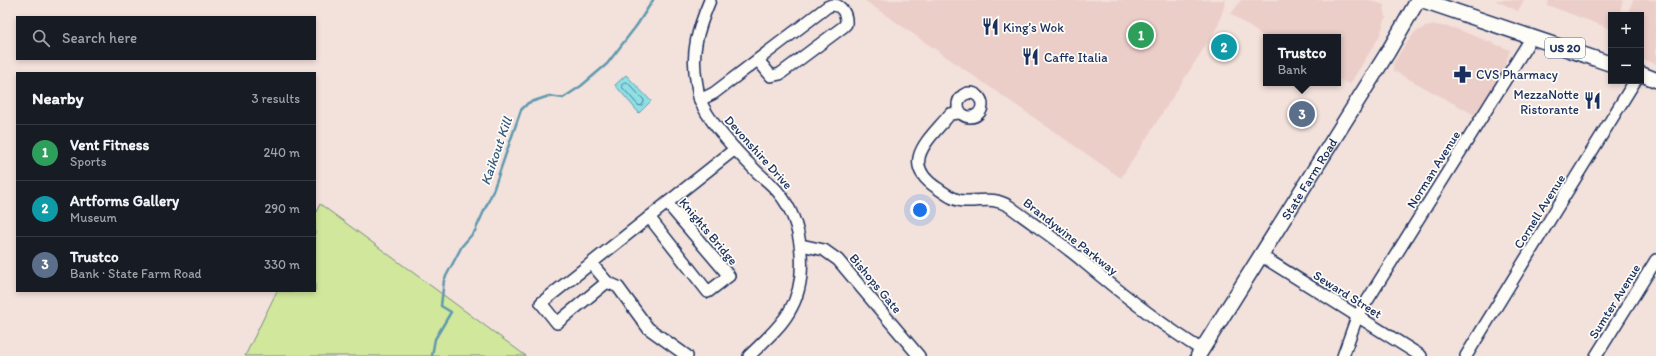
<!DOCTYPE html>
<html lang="en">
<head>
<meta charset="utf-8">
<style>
  :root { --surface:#171b24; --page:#242831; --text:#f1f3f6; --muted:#9ea1a6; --line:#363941; --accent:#919bb2 }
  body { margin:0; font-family:Itim,sans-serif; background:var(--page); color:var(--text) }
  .controls { position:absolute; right:12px; top:12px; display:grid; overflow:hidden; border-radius:0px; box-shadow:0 2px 6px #0003 }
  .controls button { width:36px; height:36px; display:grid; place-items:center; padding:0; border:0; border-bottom:1px solid var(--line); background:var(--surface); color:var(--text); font:20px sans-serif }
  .you { position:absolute; left:920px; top:210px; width:14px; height:14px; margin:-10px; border:3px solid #fff; border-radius:50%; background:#1a73e8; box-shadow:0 0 0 6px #1a73e833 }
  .badge { display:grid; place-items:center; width:26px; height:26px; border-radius:50%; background:var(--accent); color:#fff; font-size:13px; font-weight:700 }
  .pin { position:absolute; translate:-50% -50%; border:2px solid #fff; box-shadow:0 1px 4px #0006 }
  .popup { position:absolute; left:1263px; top:34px; width:78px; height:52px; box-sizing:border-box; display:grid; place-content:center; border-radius:0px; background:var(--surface); filter:drop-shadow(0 1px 3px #0005); font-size:13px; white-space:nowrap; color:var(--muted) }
  .popup b { font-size:15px; color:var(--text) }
  .popup::after { content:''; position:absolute; left:50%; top:100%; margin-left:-8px; border:8px solid transparent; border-top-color:var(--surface) }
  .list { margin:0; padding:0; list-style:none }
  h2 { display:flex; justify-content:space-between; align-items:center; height:52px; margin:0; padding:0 16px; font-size:17px }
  h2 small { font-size:13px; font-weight:400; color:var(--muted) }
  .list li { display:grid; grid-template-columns:26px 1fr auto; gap:12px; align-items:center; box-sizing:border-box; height:56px; padding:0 16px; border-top:1px solid var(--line) }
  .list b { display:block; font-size:15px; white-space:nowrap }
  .list p { margin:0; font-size:13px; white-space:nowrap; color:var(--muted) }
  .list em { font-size:13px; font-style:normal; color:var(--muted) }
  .icon { flex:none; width:22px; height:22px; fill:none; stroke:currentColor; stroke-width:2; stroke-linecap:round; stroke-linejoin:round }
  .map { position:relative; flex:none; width:1656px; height:356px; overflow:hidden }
  .search { position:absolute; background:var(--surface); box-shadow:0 2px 6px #0003; left:16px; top:16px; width:300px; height:44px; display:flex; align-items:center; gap:10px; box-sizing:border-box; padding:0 14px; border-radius:0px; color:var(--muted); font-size:15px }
  .panel { position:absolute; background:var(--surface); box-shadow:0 2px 6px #0003; left:16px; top:72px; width:300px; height:220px; border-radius:0px }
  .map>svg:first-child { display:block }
  .built { fill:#eccec9 }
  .green { fill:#d1e79c; stroke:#768b7d }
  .water { fill:#8ee0e4; stroke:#6099ae }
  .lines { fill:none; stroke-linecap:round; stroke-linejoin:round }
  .shore { stroke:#497694; stroke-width:1 }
  .stream { stroke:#6099ae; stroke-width:2.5 }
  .minor-casing { stroke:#1b2f5e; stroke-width:14 }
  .major-casing { stroke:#1b2f5e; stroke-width:17 }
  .minor { stroke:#fdfcf7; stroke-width:11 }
  .major { stroke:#fdfcf7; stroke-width:14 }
  .labels { text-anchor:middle; stroke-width:3.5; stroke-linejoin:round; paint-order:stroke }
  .shield { fill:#fdfcf7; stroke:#5f6c8c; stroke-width:1 }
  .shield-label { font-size:12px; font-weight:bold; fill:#1b2f5e }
  .poi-label { font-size:13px; fill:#1b2f5e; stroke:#fdfcf7; text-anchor:start }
  .street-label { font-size:13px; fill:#1b2f5e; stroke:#fdfcf7 }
  .water-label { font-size:14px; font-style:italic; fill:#385b80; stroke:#fdfcf7 }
</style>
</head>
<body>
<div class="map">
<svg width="1656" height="356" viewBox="0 0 1656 356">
  <rect width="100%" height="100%" fill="#f3e1dc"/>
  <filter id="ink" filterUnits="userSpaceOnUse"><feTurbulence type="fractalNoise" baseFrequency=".025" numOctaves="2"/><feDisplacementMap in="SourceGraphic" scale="8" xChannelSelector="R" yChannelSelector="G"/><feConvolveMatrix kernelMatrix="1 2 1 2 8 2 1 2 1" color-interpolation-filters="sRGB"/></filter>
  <g filter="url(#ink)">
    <g class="built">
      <polygon points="864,0 1226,0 1218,26 1121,178"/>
      <polygon points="1241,0 1369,0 1384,5 1386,18 1379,37 1350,84 1338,79 1338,37 1266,37 1266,38 1231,14"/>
      <polygon points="1495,0 1524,0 1518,11"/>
      <polygon points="1549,0 1623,0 1619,15 1611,15 1611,29 1547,5"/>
      <polygon points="1633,0 1656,0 1656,64 1641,59 1641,15 1627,15"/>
      <polygon points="1435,25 1454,28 1510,50 1503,72 1475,115 1394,71 1393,64 1402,49 1415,32 1425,27"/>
    </g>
    <polygon class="green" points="320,204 526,356 245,356 277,291 315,291 315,214"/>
    <polygon class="water" points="626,75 651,101 639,113 615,85"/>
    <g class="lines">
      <polygon class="shore" points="625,82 627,82 644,100 644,102 641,106 638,105 622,87 622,85"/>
      <polyline class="stream" points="432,356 435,339 451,312 441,306 444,280 462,246 475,231 493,191 521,110 528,103 549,96 563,98 581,86 607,64 637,25 653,0"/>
      <defs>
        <g id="minor">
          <path d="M710,0C698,29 690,53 697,85C698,90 698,96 700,100C709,123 738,153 756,171C763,178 772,184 778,192C803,221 810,278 789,312C779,329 763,342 749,356"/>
          <circle cx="970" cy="105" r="12"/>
          <path d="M700,100L714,93L827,7C839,1 847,12 846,24L843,27L780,74L771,76L758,60"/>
          <path d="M959,113L950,114C930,139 898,162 937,188C945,193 954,201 964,201C982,202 992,196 1009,206C1034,225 1061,242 1085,263C1122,294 1160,324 1202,350"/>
          <polyline points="649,217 708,292 729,276 667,203"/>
          <polyline points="801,245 824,250 838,260 919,356"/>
          <polyline points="1260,255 1421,356"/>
          <polyline points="591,263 607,282 557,323 541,303 735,149"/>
          <polyline points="607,282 618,287 648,328 687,356"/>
          <polyline points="1343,356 1357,317 1532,37"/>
          <polyline points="1466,356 1635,81"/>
          <polyline points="1596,356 1656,260"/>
        </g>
        <g id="major">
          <polyline points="1422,0 1611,64"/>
          <polyline points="1641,74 1656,80"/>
          <path id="s1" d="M1198,356L1388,52L1418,0"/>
        </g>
      </defs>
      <use href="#minor" class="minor-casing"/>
      <use href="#major" class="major-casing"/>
      <use href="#minor" class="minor"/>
      <use href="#major" class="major"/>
    </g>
  </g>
  <defs>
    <symbol id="restaurant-bare" viewBox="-9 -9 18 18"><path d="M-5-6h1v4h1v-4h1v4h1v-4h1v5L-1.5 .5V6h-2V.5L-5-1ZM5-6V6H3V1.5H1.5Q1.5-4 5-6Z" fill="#1b2f5e" stroke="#fdfcf7" stroke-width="2.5" paint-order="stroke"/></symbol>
    <symbol id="pharmacy-bare" viewBox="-9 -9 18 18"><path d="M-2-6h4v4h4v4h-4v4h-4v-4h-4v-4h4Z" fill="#1b2f5e" stroke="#fdfcf7" stroke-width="2.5" paint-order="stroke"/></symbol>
  </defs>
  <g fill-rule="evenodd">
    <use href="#restaurant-bare" x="978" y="14" width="25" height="25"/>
    <use href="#restaurant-bare" x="1018" y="44" width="25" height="25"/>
    <use href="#pharmacy-bare" x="1450" y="62" width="25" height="25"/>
    <use href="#restaurant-bare" x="1580" y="88" width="25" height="25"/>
  </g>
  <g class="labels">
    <rect class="shield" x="1545" y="38" width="40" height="20" rx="3"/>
    <g class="shield-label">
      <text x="1565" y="52">US 20</text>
    </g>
    <g class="poi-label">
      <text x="1003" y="32">King’s Wok</text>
      <text x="1044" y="62">Caffe Italia</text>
      <text x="1476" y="79">CVS Pharmacy</text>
      <text x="1579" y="99" text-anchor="end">MezzaNotte<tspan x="1579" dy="15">Ristorante</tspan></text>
    </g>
    <g class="street-label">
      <text transform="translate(759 152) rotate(48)" y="5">Devonshire Drive</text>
      <text transform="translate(1433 169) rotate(-58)" y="5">Norman Avenue</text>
      <text dy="5" stroke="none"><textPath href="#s1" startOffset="209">State Farm Road</textPath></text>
      <text transform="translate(1539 211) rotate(-58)" y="5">Cornell Avenue</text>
      <text transform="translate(709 231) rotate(50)" y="5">Knights Bridge</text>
      <text transform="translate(1071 236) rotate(38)" y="5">Brandywine Parkway</text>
      <text transform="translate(876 283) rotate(50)" y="5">Bishops Gate</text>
      <text transform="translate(1348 294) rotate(32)" y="5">Seward Street</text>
      <text transform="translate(1614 301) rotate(-58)" y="5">Sumter Avenue</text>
    </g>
    <g class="water-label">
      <text transform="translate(496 151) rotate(-71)" y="5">Kaikout Kill</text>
    </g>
  </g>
</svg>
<div class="controls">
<button>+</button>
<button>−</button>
</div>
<div class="you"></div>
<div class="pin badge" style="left:1141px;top:35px;background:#2e9e5b">1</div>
<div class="pin badge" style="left:1224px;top:47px;background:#0f9aa8">2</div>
<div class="pin badge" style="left:1302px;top:114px;background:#5c6f8a">3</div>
<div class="popup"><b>Trustco</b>Bank</div>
<div class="search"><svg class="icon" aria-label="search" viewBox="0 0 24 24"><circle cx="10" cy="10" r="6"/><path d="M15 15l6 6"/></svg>Search here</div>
<section class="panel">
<h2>Nearby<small>3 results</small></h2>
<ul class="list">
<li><span class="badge" style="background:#2e9e5b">1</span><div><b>Vent Fitness</b><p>Sports</p></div><em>240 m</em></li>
<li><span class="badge" style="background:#0f9aa8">2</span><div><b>Artforms Gallery</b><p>Museum</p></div><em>290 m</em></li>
<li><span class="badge" style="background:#5c6f8a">3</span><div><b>Trustco</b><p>Bank · State Farm Road</p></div><em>330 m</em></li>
</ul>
</section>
</div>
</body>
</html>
